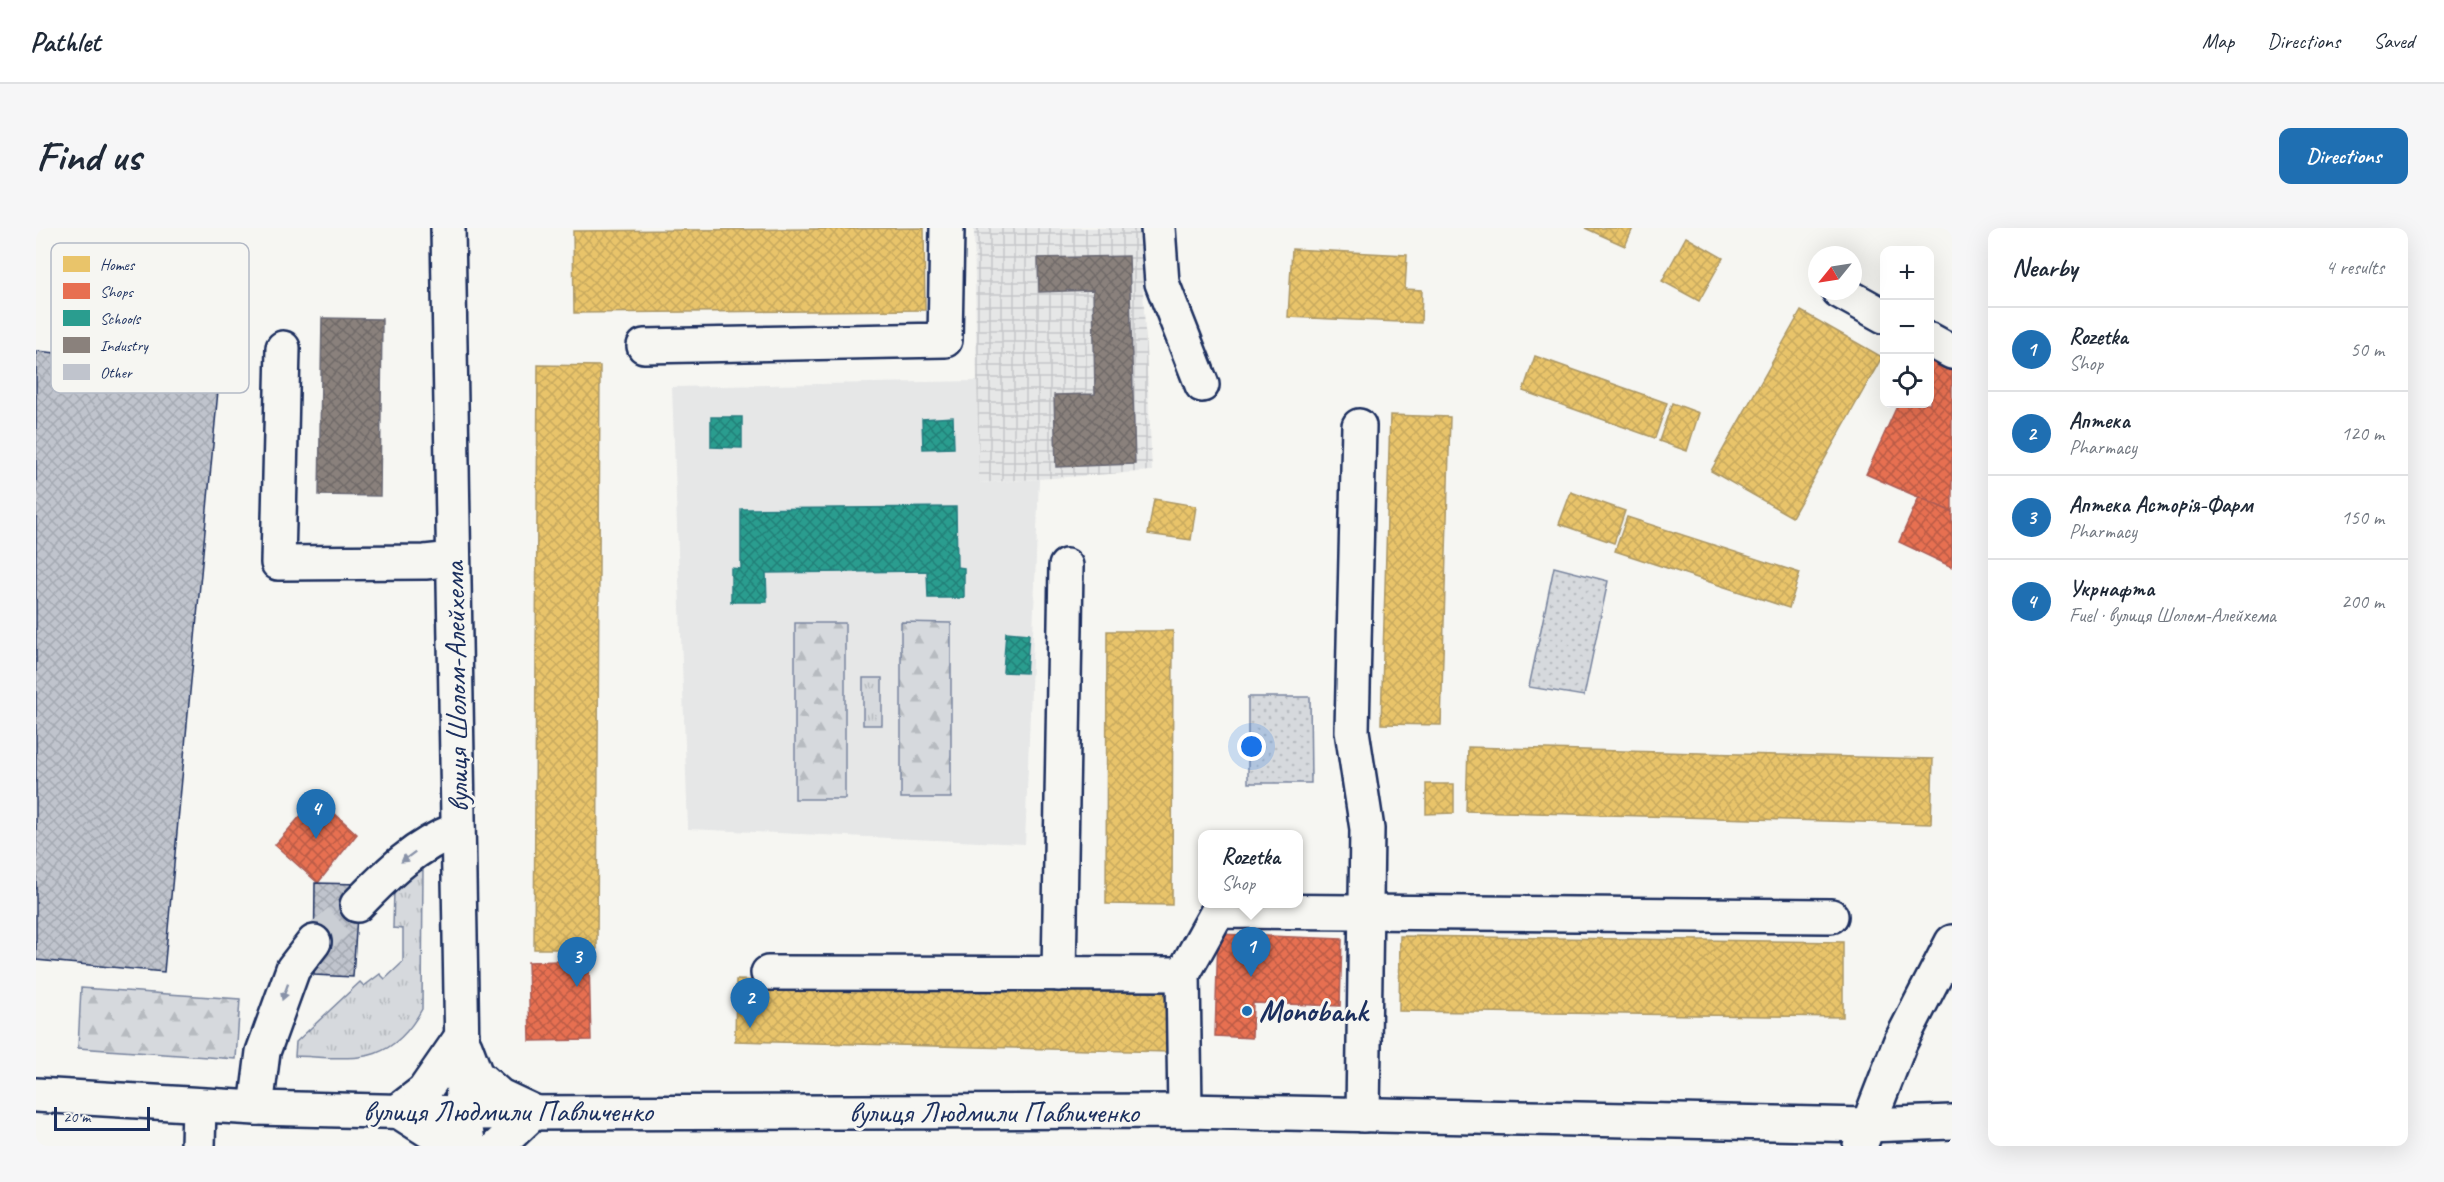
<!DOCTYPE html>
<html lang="en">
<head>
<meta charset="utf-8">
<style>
  :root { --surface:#fff; --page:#f6f6f7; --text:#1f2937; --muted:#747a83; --line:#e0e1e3; --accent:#1f6fb2 }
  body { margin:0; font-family:Caveat,sans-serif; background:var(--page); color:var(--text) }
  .controls { position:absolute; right:18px; top:18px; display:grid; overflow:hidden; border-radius:12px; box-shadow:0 6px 24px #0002 }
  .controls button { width:54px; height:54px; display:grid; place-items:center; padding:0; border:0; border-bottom:2px solid var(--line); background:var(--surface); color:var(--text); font:30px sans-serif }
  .compass { position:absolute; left:1772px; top:18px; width:54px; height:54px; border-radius:50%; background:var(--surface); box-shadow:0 6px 24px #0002; rotate:240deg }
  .scale { position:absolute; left:18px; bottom:15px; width:96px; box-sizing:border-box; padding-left:6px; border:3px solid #1b2f5e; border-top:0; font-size:16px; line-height:21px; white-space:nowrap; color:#1b2f5e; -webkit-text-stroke:4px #f6f6f2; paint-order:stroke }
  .you { position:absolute; left:1216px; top:519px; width:21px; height:21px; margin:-15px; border:4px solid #fff; border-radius:50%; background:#1a73e8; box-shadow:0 0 0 9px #1a73e833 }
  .badge { display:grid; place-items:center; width:39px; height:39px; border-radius:50%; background:var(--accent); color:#fff; font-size:20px; font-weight:700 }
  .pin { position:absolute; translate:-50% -50px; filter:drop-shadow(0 2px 3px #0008) }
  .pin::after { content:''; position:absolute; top:32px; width:21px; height:18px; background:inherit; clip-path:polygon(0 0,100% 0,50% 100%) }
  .popup { position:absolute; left:1162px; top:602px; width:105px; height:78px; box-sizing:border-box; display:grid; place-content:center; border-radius:12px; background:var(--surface); filter:drop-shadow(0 2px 4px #0005); font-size:20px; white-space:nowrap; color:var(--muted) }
  .popup b { font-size:22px; color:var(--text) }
  .popup::after { content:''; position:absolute; left:50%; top:100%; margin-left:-12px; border:12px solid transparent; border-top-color:var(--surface) }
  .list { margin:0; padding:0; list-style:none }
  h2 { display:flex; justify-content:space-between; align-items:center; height:78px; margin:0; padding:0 24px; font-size:26px }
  h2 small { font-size:20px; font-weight:400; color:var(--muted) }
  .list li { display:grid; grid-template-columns:39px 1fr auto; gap:18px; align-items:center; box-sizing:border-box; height:84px; padding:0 24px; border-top:2px solid var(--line) }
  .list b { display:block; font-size:22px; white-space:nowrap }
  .list p { margin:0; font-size:20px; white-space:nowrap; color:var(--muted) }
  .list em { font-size:20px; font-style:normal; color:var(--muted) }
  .icon { flex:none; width:33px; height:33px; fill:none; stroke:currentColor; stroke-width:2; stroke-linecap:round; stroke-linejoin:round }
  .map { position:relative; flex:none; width:1916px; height:918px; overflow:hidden; border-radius:12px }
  header { display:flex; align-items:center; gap:36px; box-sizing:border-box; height:84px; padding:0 30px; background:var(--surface); border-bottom:2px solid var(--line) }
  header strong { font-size:28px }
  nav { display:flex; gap:33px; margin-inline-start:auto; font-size:21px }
  .intro { display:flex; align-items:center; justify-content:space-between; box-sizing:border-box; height:144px; padding:0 36px }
  h1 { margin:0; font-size:42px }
  .button { padding:15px 27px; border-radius:12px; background:var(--accent); color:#fff; font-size:21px; font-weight:700 }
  main { display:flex; gap:36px; padding:0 36px }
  aside { flex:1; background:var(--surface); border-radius:12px; box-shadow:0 6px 24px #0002 }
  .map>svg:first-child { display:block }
  .built { fill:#e6e7e7 }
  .industrial { fill:url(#industrial-grid) }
  .grass { fill:url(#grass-tufts); stroke:#78849e; stroke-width:1.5 }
  .forest { fill:url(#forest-firs); stroke:#78849e; stroke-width:1.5 }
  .park { fill:url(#park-dots); stroke:#78849e; stroke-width:1.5 }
  .homes { fill:url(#homes-cross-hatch); stroke:#ab9766; stroke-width:1.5 }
  .shops { fill:url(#shops-cross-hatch); stroke:#aa5c55; stroke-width:1.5 }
  .schools { fill:url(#schools-cross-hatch); stroke:#267c80; stroke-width:1.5 }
  .industry { fill:url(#industry-cross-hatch); stroke:#696873; stroke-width:1.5 }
  .building { fill:url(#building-cross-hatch); stroke:#1b2f5e; stroke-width:1.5 }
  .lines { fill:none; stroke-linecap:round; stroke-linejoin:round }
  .minor-tunnel { stroke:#caced4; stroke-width:33; stroke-dasharray:33 16; stroke-linecap:butt }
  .minor-casing { stroke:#1b2f5e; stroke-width:38 }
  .major-casing { stroke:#1b2f5e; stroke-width:38 }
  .minor { stroke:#f6f6f2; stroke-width:33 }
  .major { stroke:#f6f6f2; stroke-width:33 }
  .oneway { fill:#8892a8 }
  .poi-dot { fill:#1f6fb2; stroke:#f6f6f2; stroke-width:2 }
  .labels { text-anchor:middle; stroke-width:6; stroke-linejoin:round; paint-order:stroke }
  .street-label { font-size:30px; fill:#1b2f5e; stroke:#f6f6f2 }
  .poi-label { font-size:30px; font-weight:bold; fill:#1b2f5e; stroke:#f6f6f2; text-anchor:start }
  .key { fill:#f6f6f2; stroke:#b4bac6; stroke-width:1.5 }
  .key-label { font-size:16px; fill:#1b2f5e }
</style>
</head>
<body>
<header>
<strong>Pathlet</strong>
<nav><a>Map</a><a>Directions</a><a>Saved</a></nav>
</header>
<div class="intro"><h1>Find us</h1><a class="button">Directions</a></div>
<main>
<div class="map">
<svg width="1916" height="918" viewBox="0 0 1916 918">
  <defs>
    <pattern id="industrial-grid" width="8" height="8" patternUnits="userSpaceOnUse" patternTransform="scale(1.5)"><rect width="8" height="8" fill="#e6e7e7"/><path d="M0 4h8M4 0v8" fill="none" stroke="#c5c6c9"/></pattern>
    <pattern id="grass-tufts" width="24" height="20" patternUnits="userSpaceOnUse" patternTransform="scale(1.5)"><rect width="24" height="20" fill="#d6d9dd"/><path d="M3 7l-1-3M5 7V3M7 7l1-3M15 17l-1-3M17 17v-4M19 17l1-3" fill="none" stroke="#b7bbc0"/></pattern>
    <pattern id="forest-firs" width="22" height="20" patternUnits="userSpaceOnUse" patternTransform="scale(1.5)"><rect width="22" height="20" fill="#d6d9dd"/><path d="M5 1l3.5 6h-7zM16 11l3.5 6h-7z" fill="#b7bbc0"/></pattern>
    <pattern id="park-dots" width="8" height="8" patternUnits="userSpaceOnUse" patternTransform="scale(1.5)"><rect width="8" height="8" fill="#d6d9dd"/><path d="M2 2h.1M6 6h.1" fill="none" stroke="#b7bbc0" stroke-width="1.8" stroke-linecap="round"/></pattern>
    <pattern id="homes-cross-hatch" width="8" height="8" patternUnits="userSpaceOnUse" patternTransform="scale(1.5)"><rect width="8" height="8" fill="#e9c46a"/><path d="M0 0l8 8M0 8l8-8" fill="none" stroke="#c7a95e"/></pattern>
    <pattern id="shops-cross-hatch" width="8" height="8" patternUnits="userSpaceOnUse" patternTransform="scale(1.5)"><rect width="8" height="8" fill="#e76f51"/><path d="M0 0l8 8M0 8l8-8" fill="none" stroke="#ba5c46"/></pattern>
    <pattern id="schools-cross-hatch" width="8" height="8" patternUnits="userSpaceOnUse" patternTransform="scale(1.5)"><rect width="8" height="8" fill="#2a9d8f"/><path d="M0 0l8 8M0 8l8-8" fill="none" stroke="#238078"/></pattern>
    <pattern id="industry-cross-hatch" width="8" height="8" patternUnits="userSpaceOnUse" patternTransform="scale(1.5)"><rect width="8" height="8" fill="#8a817c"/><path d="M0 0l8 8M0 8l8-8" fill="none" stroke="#706a69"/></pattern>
    <pattern id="building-cross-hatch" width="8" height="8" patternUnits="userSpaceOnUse" patternTransform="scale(1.5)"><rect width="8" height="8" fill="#c0c4cd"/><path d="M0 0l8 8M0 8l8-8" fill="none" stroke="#a4a9b2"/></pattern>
  </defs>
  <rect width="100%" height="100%" fill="#f6f6f2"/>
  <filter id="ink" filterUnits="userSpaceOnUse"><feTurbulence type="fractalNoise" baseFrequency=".0167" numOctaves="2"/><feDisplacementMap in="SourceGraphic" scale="12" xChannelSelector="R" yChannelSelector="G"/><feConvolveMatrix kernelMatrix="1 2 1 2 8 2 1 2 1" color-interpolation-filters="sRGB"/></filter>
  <g filter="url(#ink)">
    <polygon class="built" points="941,153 943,255 1003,251 989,616 652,601 636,159"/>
    <polygon class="industrial" points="938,0 1104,0 1116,243 943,255"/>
    <g class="grass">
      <rect x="827" y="450" width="19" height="47"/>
      <path d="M387,638L386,781C354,840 317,830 259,828L260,814L324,754L328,758L344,746L349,751L367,734V701L357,700L358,662Z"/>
    </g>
    <g class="forest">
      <polygon points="865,394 915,395 915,570 865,570"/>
      <rect x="759" y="395" width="50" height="176"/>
      <polygon points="45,760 204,771 200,831 42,820"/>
    </g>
    <g class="park">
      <polygon points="1518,339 1572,353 1548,468 1493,459"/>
      <polygon points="1212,469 1274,469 1275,555 1212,555"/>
    </g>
    <g class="homes">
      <polygon points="888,0 889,82 538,85 537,3"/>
      <polygon points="1549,0 1597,0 1589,18"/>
      <polygon points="1650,9 1687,30 1663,73 1626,53"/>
      <polygon points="1256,21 1371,27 1369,61 1386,62 1385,95 1252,89"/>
      <polygon points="1765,83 1846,129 1756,289 1675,243"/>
      <polygon points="1499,128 1631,175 1619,210 1487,163"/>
      <polygon points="502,137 564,138 561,721 498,721"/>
      <polygon points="1636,175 1663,185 1651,223 1623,213"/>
      <polygon points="1354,187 1414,189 1405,497 1345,496"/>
      <polygon points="1535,264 1589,283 1578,315 1523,296"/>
      <polygon points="1118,271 1160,278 1155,312 1112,306"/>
      <polygon points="1591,289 1764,345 1753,380 1579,323"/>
      <polygon points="1071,403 1137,403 1136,677 1070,676"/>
      <polygon points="1432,519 1897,531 1895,596 1430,583"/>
      <polygon points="1390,556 1418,556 1418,585 1390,586"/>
      <polygon points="1364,708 1807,714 1807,789 1363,783"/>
      <polygon points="700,752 1134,763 1133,824 699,813"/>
    </g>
    <g class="shops">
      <polygon points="1894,126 1916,136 1916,284 1830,246 1862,176 1894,176"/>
      <polygon points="1883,269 1916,284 1916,339 1863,314"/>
      <polygon points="281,569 321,606 282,655 239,617"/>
      <polygon points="1182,706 1306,711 1304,778 1217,775 1216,810 1179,808"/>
      <polygon points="553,732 555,812 494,813 492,734"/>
    </g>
    <g class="schools">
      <polygon points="675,189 706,189 706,220 675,219"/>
      <polygon points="917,189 918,220 887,221 886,191"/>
      <polygon points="920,279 921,339 928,340 928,370 892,370 891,343 730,345 731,374 695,374 695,340 705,341 705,281"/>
      <polygon points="970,404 993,406 990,445 967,444"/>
    </g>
    <g class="industry">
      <polygon points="1093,28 1099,236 1020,239 1018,167 1059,166 1057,62 1003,64 1002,30"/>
      <polygon points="286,90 346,91 344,268 283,267"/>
    </g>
    <g class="building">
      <polygon points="0,123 184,141 128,744 0,732"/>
      <polygon points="279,655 323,656 317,749 278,747"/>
    </g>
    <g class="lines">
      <polyline class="minor-tunnel" points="278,714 321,677"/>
      <defs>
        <g id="minor">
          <polyline points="412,0 427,885 433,918"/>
          <polyline points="1122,0 1126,55 1166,157"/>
          <polyline points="1803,63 1848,88"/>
          <polyline points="1894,112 1916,124"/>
          <polyline points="608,118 909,112 911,0"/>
          <polyline points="247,120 242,335 389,334 417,331"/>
          <polyline points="1323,198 1316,503 1331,601 1327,887"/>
          <path d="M321,677C353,644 379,618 422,601"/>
          <polyline points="732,745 1147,746"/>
          <polyline points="1023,746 1030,338"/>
          <polyline points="429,818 440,847 464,868 498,884 462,918"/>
          <polyline points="220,880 227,824 257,741 278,714"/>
          <polyline points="1149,883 1147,746 1182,683 1795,688"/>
          <polyline points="162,918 163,877"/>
          <polyline points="410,918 398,906 362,883 388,863 426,808"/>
          <polyline points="1824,918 1864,815 1916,714"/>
        </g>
        <polyline id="major" points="0,867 220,880 427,885 1149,883 1831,897 1916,894"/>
      </defs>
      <use href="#minor" class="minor-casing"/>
      <use href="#major" class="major-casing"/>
      <use href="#minor" class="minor"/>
      <use href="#major" class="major"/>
    </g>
    <defs><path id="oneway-solid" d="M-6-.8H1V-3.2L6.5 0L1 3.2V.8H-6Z" transform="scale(1.5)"/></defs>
    <g class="oneway">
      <use href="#oneway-solid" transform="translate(372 629) rotate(143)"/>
      <use href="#oneway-solid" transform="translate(249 764) rotate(110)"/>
    </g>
  </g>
  <circle class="poi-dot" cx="1211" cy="783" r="6"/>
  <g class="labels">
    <g class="street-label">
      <text transform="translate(420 459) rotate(-91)" y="10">вулиця Шолом-Алейхема</text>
      <text x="472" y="893">вулиця Людмили Павличенко</text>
      <text x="958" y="894">вулиця Людмили Павличенко</text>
    </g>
    <g class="poi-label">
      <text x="1223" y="793">Monobank</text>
    </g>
  </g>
  <rect x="15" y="15" width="198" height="150" rx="9" class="key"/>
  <rect x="27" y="28" width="27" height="16" fill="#e9c46a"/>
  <rect x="27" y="55" width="27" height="16" fill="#e76f51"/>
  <rect x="27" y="82" width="27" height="16" fill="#2a9d8f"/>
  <rect x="27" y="109" width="27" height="16" fill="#8a817c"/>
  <rect x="27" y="136" width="27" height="16" fill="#c0c4cd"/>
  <g class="key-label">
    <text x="64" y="42">Homes</text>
    <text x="64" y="69">Shops</text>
    <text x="64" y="96">Schools</text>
    <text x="64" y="123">Industry</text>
    <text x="64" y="150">Other</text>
  </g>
</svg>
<div class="controls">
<button>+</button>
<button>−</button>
<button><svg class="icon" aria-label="locate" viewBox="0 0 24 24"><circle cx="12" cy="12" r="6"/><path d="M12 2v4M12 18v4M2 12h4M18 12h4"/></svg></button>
</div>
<svg class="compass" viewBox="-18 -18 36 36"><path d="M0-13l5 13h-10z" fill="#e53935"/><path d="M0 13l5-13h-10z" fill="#747a83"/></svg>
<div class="scale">20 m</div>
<div class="you"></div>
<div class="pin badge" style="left:1215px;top:749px">1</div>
<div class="popup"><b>Rozetka</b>Shop</div>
<div class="pin badge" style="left:714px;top:800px">2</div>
<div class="pin badge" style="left:541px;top:759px">3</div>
<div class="pin badge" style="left:280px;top:611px">4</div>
</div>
<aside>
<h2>Nearby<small>4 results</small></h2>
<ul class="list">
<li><span class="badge">1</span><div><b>Rozetka</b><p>Shop</p></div><em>50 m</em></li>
<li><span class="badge">2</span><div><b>Аптека</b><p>Pharmacy</p></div><em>120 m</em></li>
<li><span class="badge">3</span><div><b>Аптека Асторія-Фарм</b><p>Pharmacy</p></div><em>150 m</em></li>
<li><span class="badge">4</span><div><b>Укрнафта</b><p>Fuel · вулиця Шолом-Алейхема</p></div><em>200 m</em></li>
</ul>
</aside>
</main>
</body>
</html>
